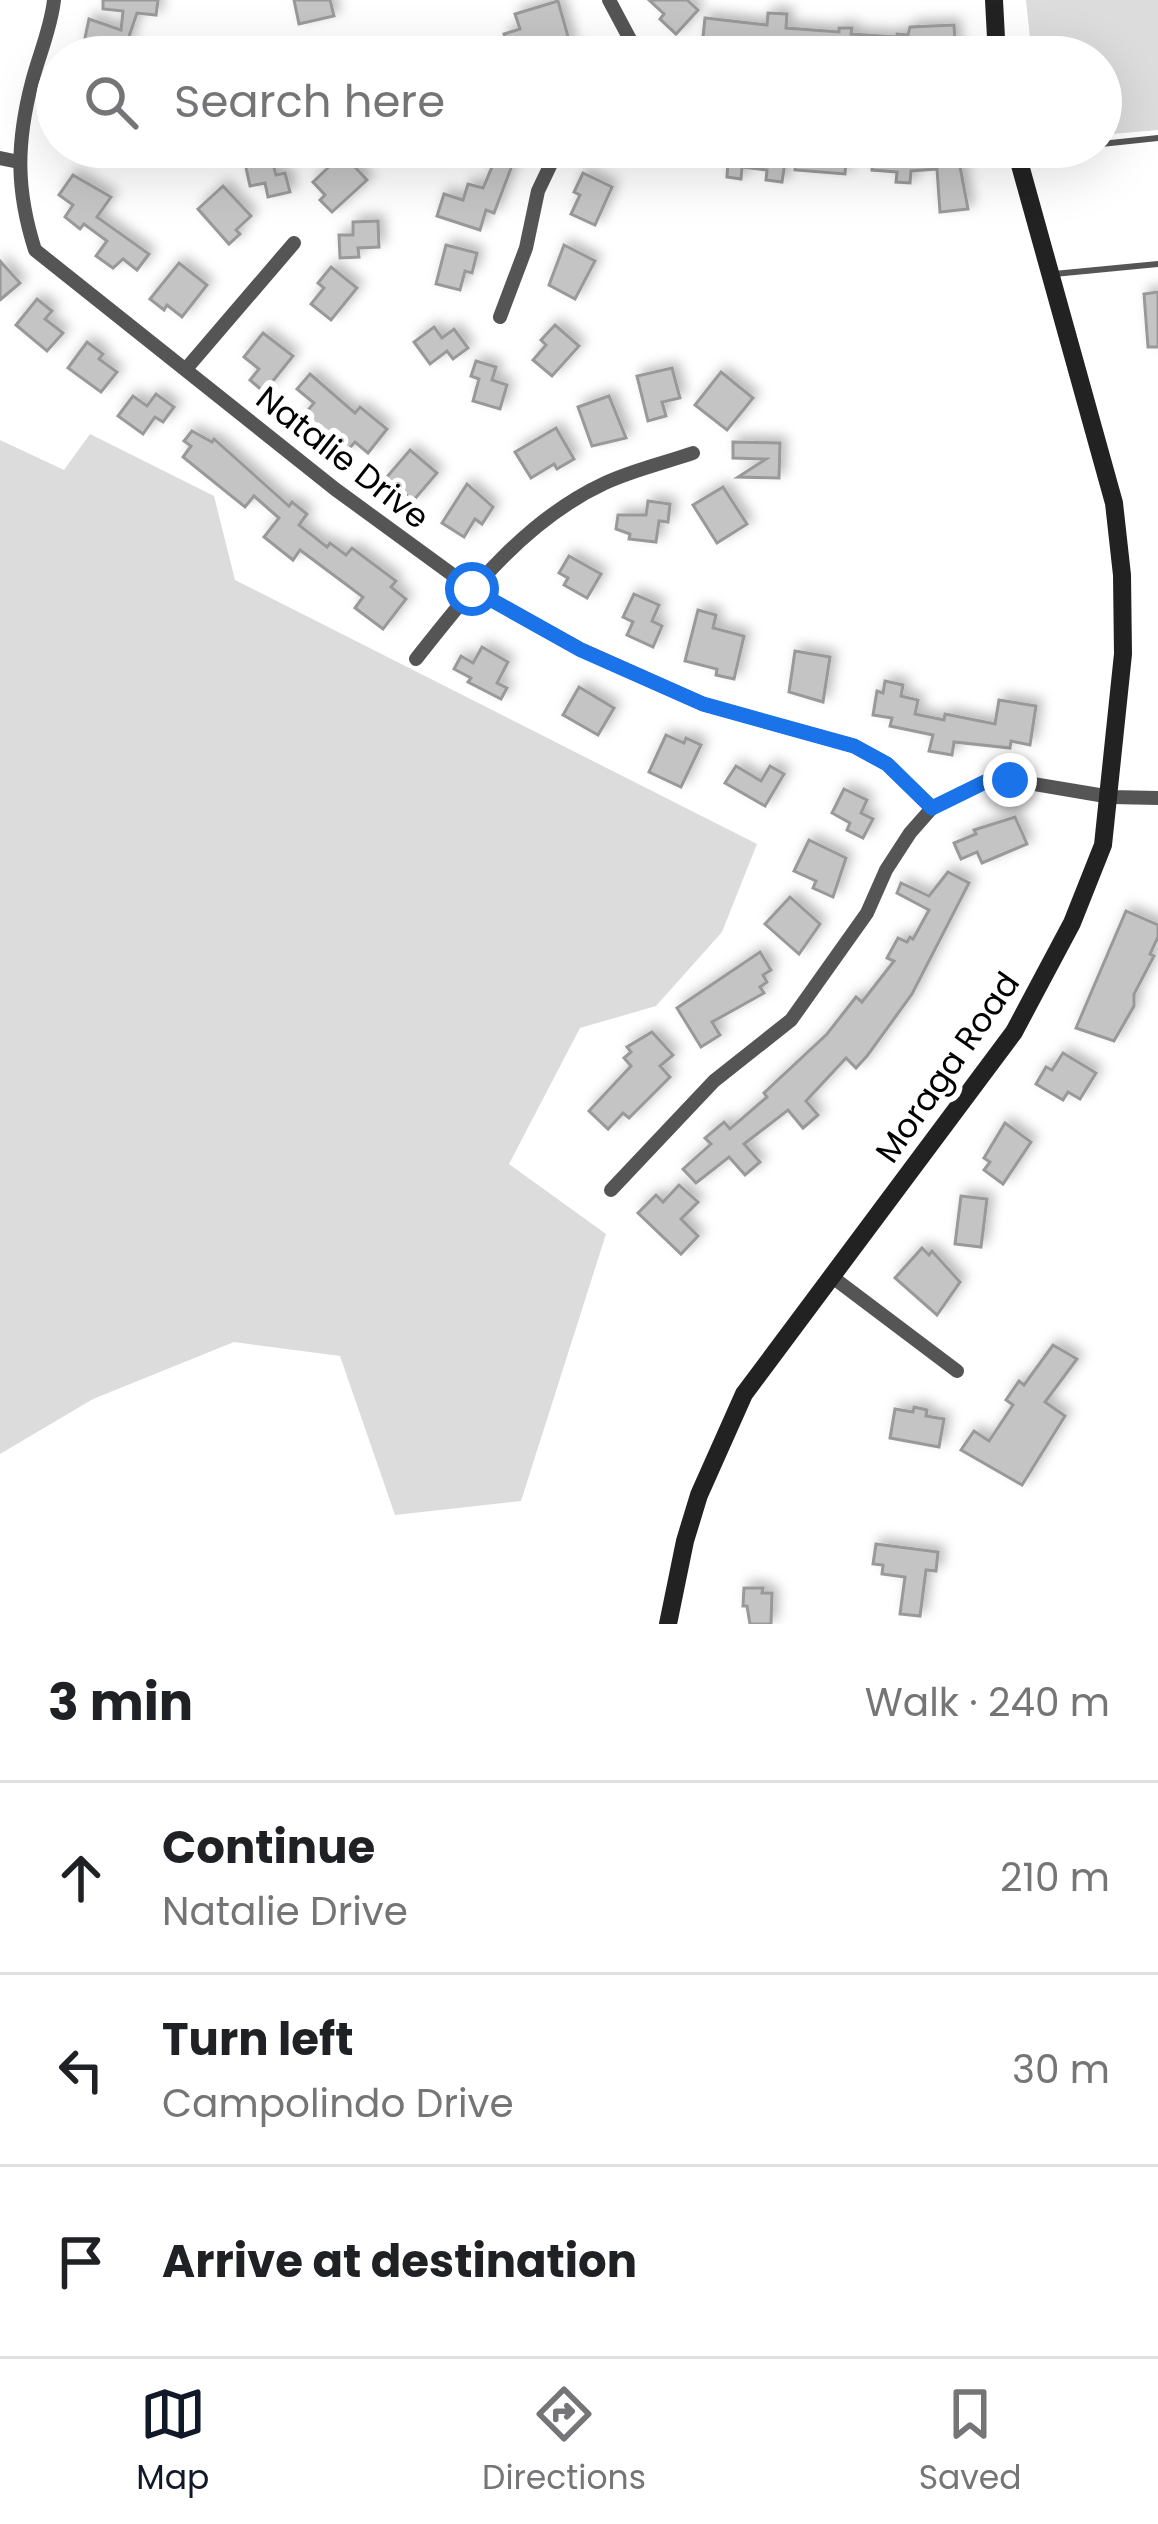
<!DOCTYPE html>
<html lang="en">
<head>
<meta charset="utf-8">
<style>
  :root { --surface:#fff; --page:#f2f2f2; --text:#202124; --muted:#757577; --line:#e0e0e0; --accent:#111827 }
  body { margin:0; font-family:Poppins,sans-serif; background:var(--page); color:var(--text) }
  .stop { position:absolute; width:36px; height:36px; margin:-27px; border:9px solid #1a73e8; border-radius:50%; background:#fff }
  .stop.end { background:#1a73e8; border-color:#fff; box-shadow:0 3px 12px #0008 }
  .list { margin:0; padding:0; list-style:none }
  h2 { display:flex; justify-content:space-between; align-items:center; height:156px; margin:0; padding:0 48px; font-size:51px }
  h2 small { font-size:39px; font-weight:400; color:var(--muted) }
  .list li { display:grid; grid-template-columns:78px 1fr auto; gap:36px; align-items:center; box-sizing:border-box; height:192px; padding:0 48px; border-top:3px solid var(--line) }
  .list b { display:block; font-size:45px; white-space:nowrap }
  .list p { margin:0; font-size:39px; white-space:nowrap; color:var(--muted) }
  .list em { font-size:39px; font-style:normal; color:var(--muted) }
  .icon { flex:none; width:66px; height:66px; fill:none; stroke:currentColor; stroke-width:2; stroke-linecap:round; stroke-linejoin:round }
  .map { position:relative; flex:none; width:1158px; height:1624px; overflow:hidden }
  .search { position:absolute; background:var(--surface); box-shadow:0 12px 48px #0002; left:36px; right:36px; top:36px; height:132px; display:flex; align-items:center; gap:30px; box-sizing:border-box; padding:0 42px; border-radius:66px; color:var(--muted); font-size:45px }
  .sheet { height:732px; background:var(--surface) }
  nav { display:flex; justify-content:space-around; align-items:center; box-sizing:border-box; height:168px; border-top:3px solid var(--line); background:var(--surface); font-size:33px; color:var(--muted) }
  nav a { display:grid; justify-items:center; gap:6px }
  nav .on { color:var(--accent) }
  .map>svg:first-child { display:block }
  .green { fill:#dcdcdc }
  .building { fill:#c4c4c4; stroke:#999; stroke-width:3; filter:url(#shadow) }
  .lines { fill:none; stroke-linecap:round; stroke-linejoin:round }
  .service { stroke:#555; stroke-width:6 }
  .minor { stroke:#555; stroke-width:14 }
  .secondary { stroke:#222; stroke-width:18 }
  .route { stroke:#1a73e8; stroke-width:15 }
  .labels { text-anchor:middle; stroke-width:12; stroke-linejoin:round; paint-order:stroke }
  .street-label { font-size:33px; fill:#000; stroke:#fff }
</style>
</head>
<body>
<div class="map">
<svg width="1158" height="1624" viewBox="0 0 1158 1624">
  <defs>
    <filter id="shadow"><feDropShadow dx="5.5" dy="-5.5" stdDeviation="6" flood-color="#0004"/></filter>
  </defs>
  <rect width="100%" height="100%" fill="#fff"/>
  <g class="green">
    <polygon points="1026,0 1158,0 1158,130 1101,135 1101,57 1032,57"/>
    <polygon points="90,434 214,496 235,580 757,844 722,932 656,1006 580,1028 509,1164 606,1234 521,1501 395,1515 340,1356 234,1342 93,1399 0,1454 0,440 64,470"/>
  </g>
  <g class="building">
    <polygon points="103,0 158,0 156,15 137,13 122,57 81,57 89,19 121,30 123,11 103,9"/>
    <polygon points="294,0 330,0 334,16 299,24"/>
    <polygon points="649,0 687,0 698,10 676,34 660,19 664,14"/>
    <polygon points="558,1 571,47 549,54 546,45 521,53 519,47 509,50 504,34 520,29 515,14"/>
    <polygon points="768,13 787,14 786,28 839,32 839,28 852,28 851,34 897,37 897,34 908,35 910,27 954,25 956,57 809,57 799,52 702,46 705,18 767,25"/>
    <polygon points="350,147 362,159 354,166 367,180 332,212 320,200 325,195 313,182"/>
    <polygon points="478,147 519,147 494,213 486,210 480,230 437,216 444,194 463,200 468,184 483,188 492,167 473,158"/>
    <polygon points="648,147 772,147 771,161 785,162 782,182 766,180 767,170 742,167 741,179 727,177 728,161 691,155 690,161 659,162 660,157 647,155"/>
    <polygon points="797,147 913,147 913,151 969,147 970,160 959,161 968,209 940,212 937,169 911,171 910,183 896,182 897,172 872,170 872,162 846,160 845,174 795,170"/>
    <polygon points="271,157 276,175 285,173 290,192 268,197 265,183 250,186 245,163"/>
    <polygon points="583,173 612,187 595,225 571,214 580,195 574,192"/>
    <polygon points="73,175 111,197 97,217 149,254 137,270 123,259 113,268 96,256 107,241 84,224 80,229 65,217 73,205 59,195"/>
    <polygon points="223,186 251,216 236,230 240,234 229,244 198,209"/>
    <polygon points="378,221 379,247 358,248 359,257 340,258 339,235 353,235 353,222"/>
    <polygon points="446,245 477,253 472,273 465,271 460,290 436,284"/>
    <polygon points="564,245 595,261 575,299 549,285"/>
    <polygon points="0,261 20,283 0,300"/>
    <polygon points="179,263 207,285 182,317 167,305 164,310 150,299"/>
    <polygon points="331,267 357,288 331,320 311,304 324,288 318,283"/>
    <polygon points="1158,292 1158,347 1148,347 1144,294"/>
    <polygon points="37,299 52,311 45,319 63,333 47,351 16,325"/>
    <polygon points="555,325 579,346 552,376 533,360 546,345 541,340"/>
    <polygon points="434,327 442,338 454,329 468,348 453,359 447,351 430,364 414,342"/>
    <polygon points="263,333 293,356 264,392 250,380 259,369 244,357"/>
    <polygon points="87,342 103,354 99,359 117,372 101,392 68,368"/>
    <polygon points="476,361 496,367 492,380 507,385 500,409 473,401 479,379 471,376"/>
    <polygon points="672,368 680,398 662,402 666,416 648,421 637,376"/>
    <polygon points="721,372 753,398 727,430 695,405"/>
    <polygon points="310,374 355,413 360,407 387,429 368,453 355,442 345,453 303,416 314,403 297,389"/>
    <polygon points="156,394 174,407 163,422 155,417 143,434 118,416 133,396 147,406"/>
    <polygon points="609,396 626,438 592,446 578,407"/>
    <polygon points="556,428 574,459 557,469 554,464 531,478 515,452"/>
    <polygon points="192,431 212,442 214,439 289,506 292,502 307,514 299,525 327,547 330,543 346,555 352,548 396,581 391,587 406,599 383,629 355,608 363,597 300,550 293,560 264,537 279,518 254,496 245,507 183,457 191,446 184,441"/>
    <polygon points="733,442 780,443 779,478 738,477 766,459 733,458"/>
    <polygon points="410,450 437,473 413,501 386,478"/>
    <polygon points="467,484 493,507 482,524 475,519 464,537 442,523"/>
    <polygon points="723,487 747,524 717,543 693,505"/>
    <polygon points="648,501 670,504 668,522 659,521 656,542 629,539 630,534 616,529 618,515 646,515"/>
    <polygon points="569,556 601,574 587,598 564,585 568,578 559,573"/>
    <polygon points="634,594 659,605 652,621 662,626 653,647 627,635 633,622 623,617"/>
    <polygon points="698,610 716,615 713,628 744,636 734,679 716,675 717,669 685,661"/>
    <polygon points="482,647 508,662 497,683 507,688 501,699 468,682 471,678 454,669 461,656 473,663"/>
    <polygon points="795,651 830,657 823,702 789,692"/>
    <polygon points="885,681 903,685 901,696 918,700 915,714 944,720 945,714 995,724 999,700 1036,706 1030,745 1011,741 1010,748 954,742 952,755 929,751 933,735 890,726 892,718 873,715 877,691 883,693"/>
    <polygon points="579,687 614,708 598,735 563,715"/>
    <polygon points="666,735 684,743 686,738 701,745 681,787 649,772"/>
    <polygon points="736,766 761,781 770,766 784,774 765,806 725,783"/>
    <polygon points="844,789 867,800 861,813 873,819 863,838 847,830 850,823 832,813"/>
    <polygon points="1015,817 1027,844 982,863 977,852 961,859 954,843 976,834 974,830"/>
    <polygon points="809,840 846,858 833,897 813,888 816,881 794,871"/>
    <polygon points="948,872 969,883 912,994 867,1056 856,1068 846,1058 806,1101 818,1115 803,1128 788,1110 744,1144 760,1162 745,1175 729,1157 696,1183 683,1169 711,1144 705,1138 724,1122 730,1129 767,1097 764,1093 827,1034 856,997 862,1002 894,961 887,958 898,938 907,942 910,937 913,939 929,910 897,893 901,883 929,896"/>
    <polygon points="790,897 820,924 799,954 765,924"/>
    <polygon points="1126,911 1158,925 1158,937 1150,954 1154,956 1134,994 1134,1006 1114,1041 1076,1028"/>
    <polygon points="760,952 771,970 763,975 767,982 760,987 764,993 712,1022 720,1035 701,1047 677,1008"/>
    <polygon points="652,1032 673,1055 660,1066 670,1077 629,1118 623,1113 608,1129 589,1111 631,1066 624,1058 631,1052 627,1047"/>
    <polygon points="1063,1053 1096,1073 1080,1099 1068,1092 1063,1100 1036,1084 1046,1067 1052,1070"/>
    <polygon points="1005,1123 1031,1142 1003,1184 984,1170 990,1162 984,1158"/>
    <polygon points="679,1185 698,1202 681,1219 698,1236 681,1254 638,1213 656,1195 663,1202"/>
    <polygon points="961,1196 987,1199 981,1247 955,1244"/>
    <polygon points="922,1248 929,1255 932,1251 960,1282 937,1315 895,1278"/>
    <polygon points="1053,1345 1077,1359 1045,1402 1065,1416 1022,1485 961,1450 974,1431 989,1441 1013,1405 1006,1400 1019,1381 1024,1385"/>
    <polygon points="914,1407 927,1410 926,1416 944,1419 939,1447 890,1438 895,1409 913,1412"/>
    <polygon points="876,1544 938,1552 936,1571 926,1570 920,1616 900,1614 905,1577 882,1574 883,1565 873,1564"/>
    <polygon points="744,1588 763,1588 762,1593 772,1593 771,1624 750,1624 747,1606 743,1606"/>
  </g>
  <g class="lines">
    <g class="service">
      <polyline points="1101,144 1158,138"/>
      <polyline points="1023,153 1073,147"/>
      <polyline points="1054,274 1158,264"/>
    </g>
    <g class="minor">
      <path d="M54,0C51,28 39,55 32,82C16,144 16,190 35,250L335,489L472,589L582,650L703,704L854,746L887,764L932,808"/>
      <polyline points="609,0 633,45 651,57"/>
      <polyline points="0,158 19,162"/>
      <polyline points="500,317 526,248 538,191 559,147"/>
      <polyline points="186,369 294,243"/>
      <path d="M416,659C470,591 525,520 605,483C633,470 664,463 693,453"/>
      <polyline points="611,1190 714,1081 791,1020 867,913 886,870 910,833 932,808 985,782 1010,780 1111,797 1158,798"/>
      <polyline points="831,1276 957,1371"/>
    </g>
    <g class="secondary">
      <polyline points="994,0 997,57"/>
      <polyline points="668,1624 685,1541 699,1495 744,1394 1014,1032 1072,923 1103,845 1123,654 1122,575 1114,503 1015,147"/>
    </g>
  </g>
  <g class="lines">
    <polyline class="route" points="472,589 581,650 703,704 854,746 887,764 932,808 985,782 1010,780"/>
  </g>
  <g class="labels">
    <g class="street-label">
      <text transform="translate(343 457) rotate(38)" y="12">Natalie Drive</text>
      <text transform="translate(947 1067) rotate(-55)" y="12">Moraga Road</text>
    </g>
  </g>
</svg>
<div class="stop" style="left:472px;top:589px"></div>
<div class="stop end" style="left:1010px;top:780px"></div>
<div class="search"><svg class="icon" aria-label="search" viewBox="0 0 24 24"><circle cx="10" cy="10" r="6"/><path d="M15 15l6 6"/></svg>Search here</div>
</div>
<section class="sheet">
<h2>3 min<small>Walk · 240 m</small></h2>
<ul class="list">
<li><svg class="icon" aria-label="ahead" viewBox="0 0 24 24"><path d="M12 20V5M6 11l6-6 6 6"/></svg><div><b>Continue</b><p>Natalie Drive</p></div><em>210 m</em></li>
<li><svg class="icon" aria-label="left" viewBox="0 0 24 24"><path d="M17 20v-9H6M10 6l-5 5 5 5"/></svg><div><b>Turn left</b><p>Campolindo Drive</p></div><em>30 m</em></li>
<li><svg class="icon" aria-label="arrive" viewBox="0 0 24 24"><path d="M6 21V4h12l-3 4 3 4H6"/></svg><div><b>Arrive at destination</b></div></li>
</ul>
</section>
<nav>
<a class="on"><svg class="icon" aria-label="map" viewBox="0 0 24 24"><path d="M3 6l6-2 6 2 6-2v14l-6 2-6-2-6 2zM9 4v14M15 6v14"/></svg>Map</a>
<a><svg class="icon" aria-label="directions" viewBox="0 0 24 24"><path d="M12 3l9 9-9 9-9-9zM9 14v-3h6M13 9l2 2-2 2"/></svg>Directions</a>
<a><svg class="icon" aria-label="saved" viewBox="0 0 24 24"><path d="M7 4h10v16l-5-4-5 4z"/></svg>Saved</a>
</nav>
</body>
</html>
